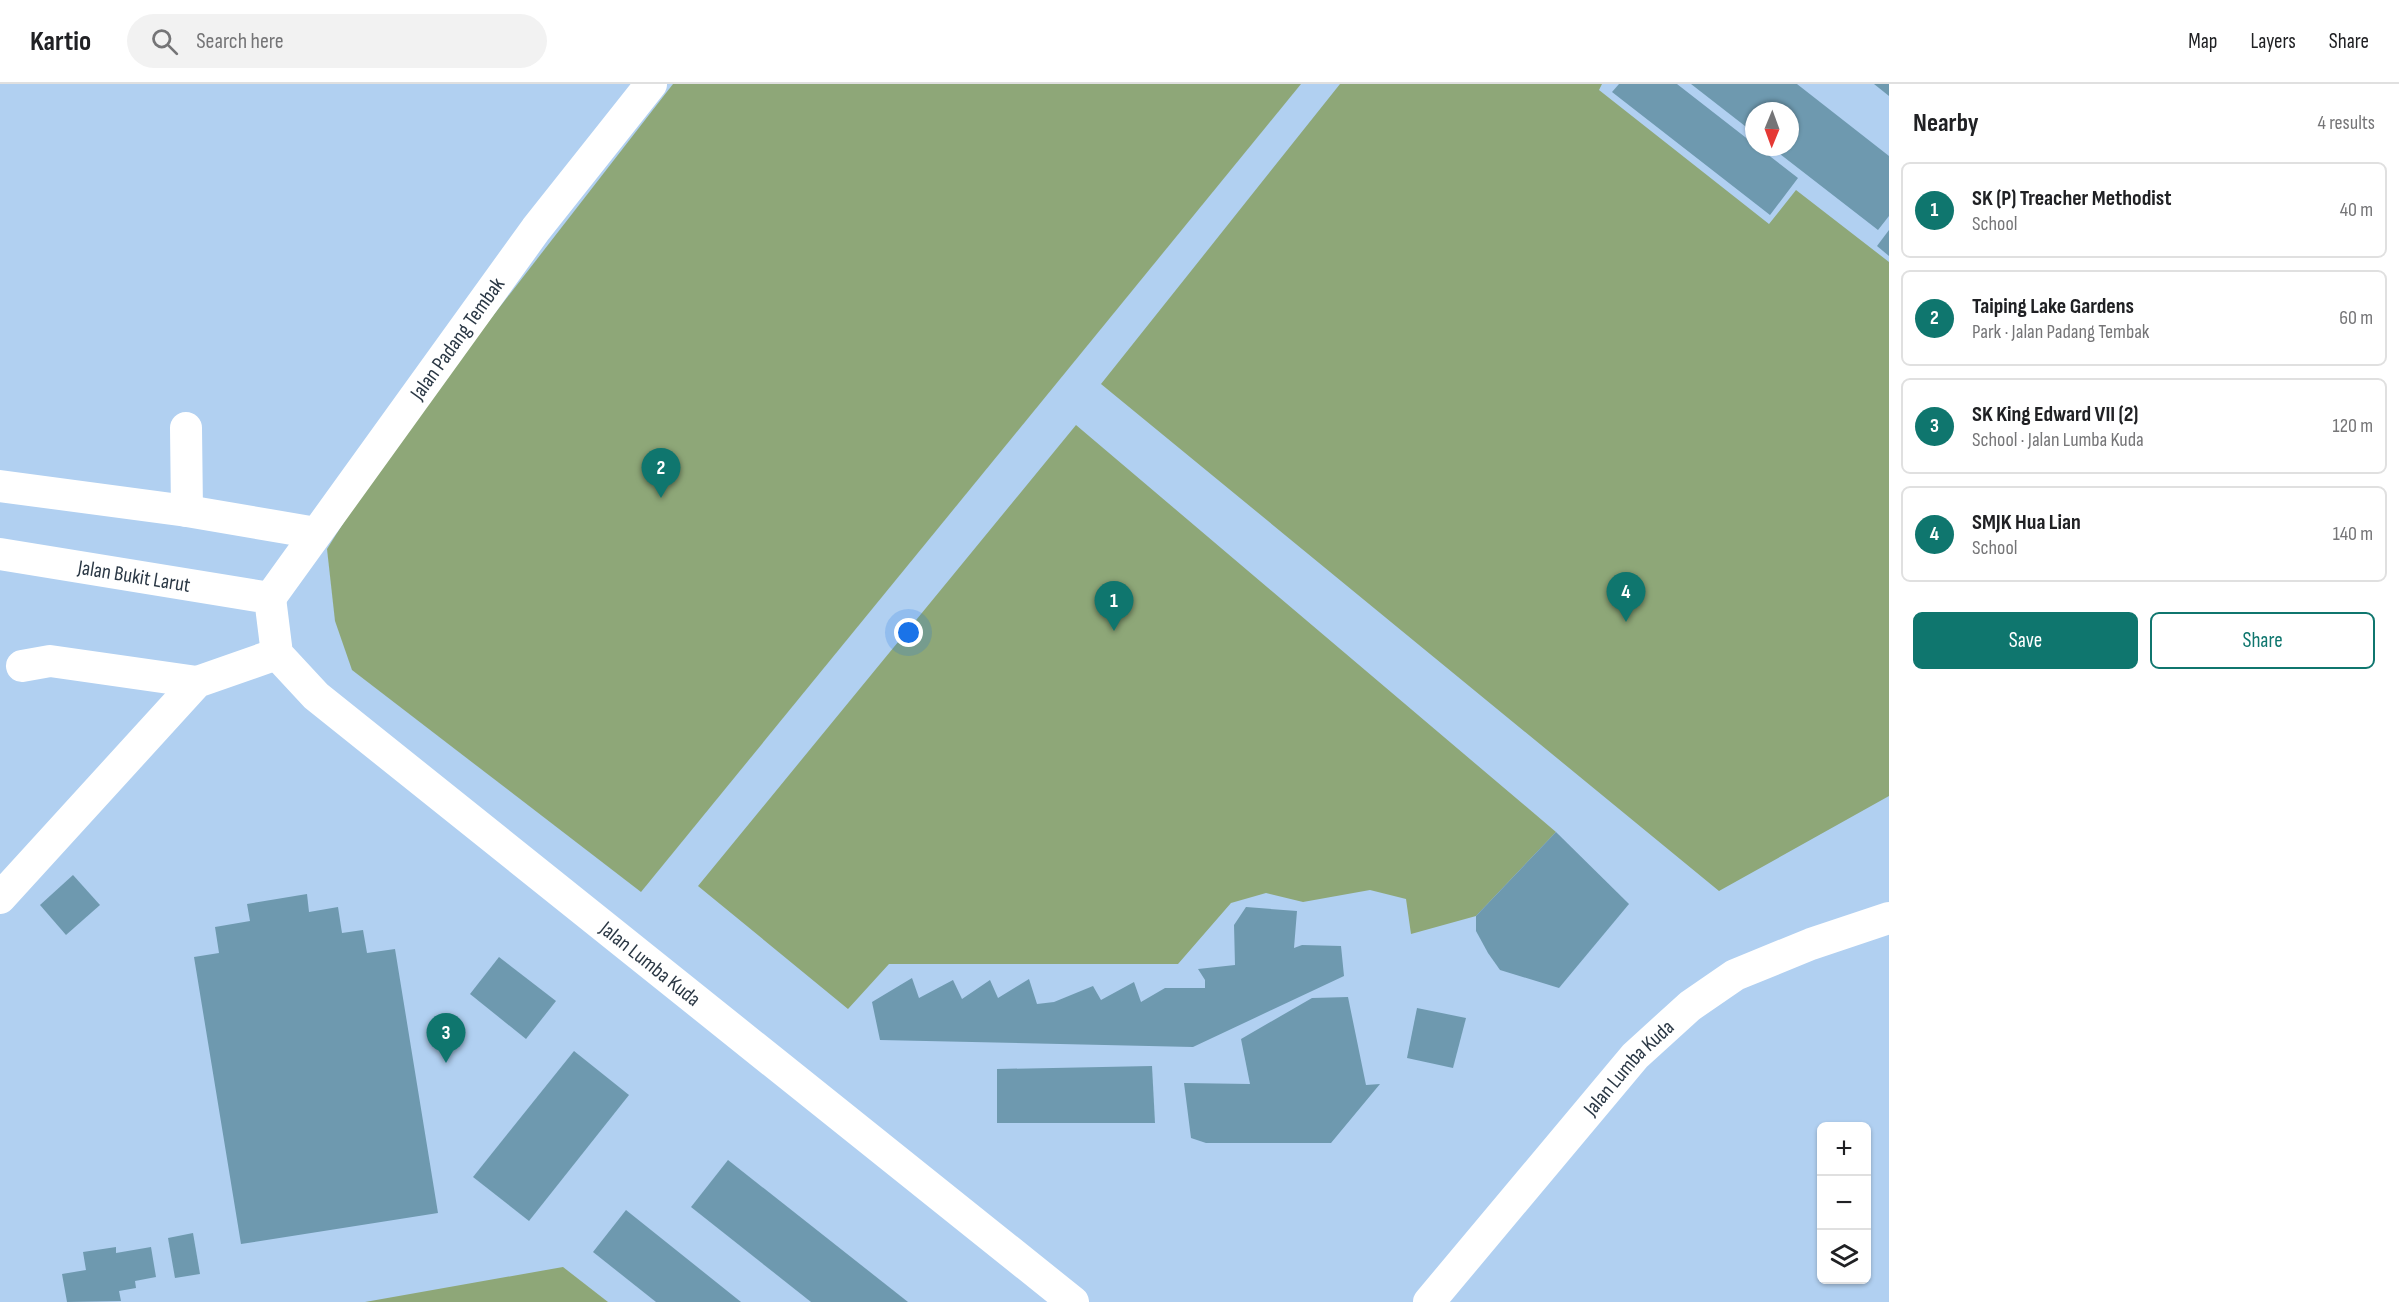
<!DOCTYPE html>
<html lang="en">
<head>
<meta charset="utf-8">
<style>
  :root { --surface:#fff; --page:#f2f2f2; --text:#202124; --muted:#757577; --line:#e0e0e0; --accent:#0f766e }
  body { margin:0; font-family:"Sofia Sans Condensed",sans-serif; background:var(--page); color:var(--text) }
  .controls { position:absolute; right:18px; bottom:18px; display:grid; overflow:hidden; border-radius:9px; box-shadow:0 2px 4px #0004 }
  .controls button { width:54px; height:54px; display:grid; place-items:center; padding:0; border:0; border-bottom:2px solid var(--line); background:var(--surface); color:var(--text); font:30px sans-serif }
  .compass { position:absolute; left:1745px; top:18px; width:54px; height:54px; border-radius:50%; background:var(--surface); box-shadow:0 2px 4px #0004; rotate:181deg }
  .you { position:absolute; left:909px; top:549px; width:21px; height:21px; margin:-15px; border:4px solid #fff; border-radius:50%; background:#1a73e8; box-shadow:0 0 0 9px #1a73e833 }
  .badge { display:grid; place-items:center; width:39px; height:39px; border-radius:50%; background:var(--accent); color:#fff; font-size:20px; font-weight:700 }
  .pin { position:absolute; translate:-50% -50px; filter:drop-shadow(0 2px 3px #0008) }
  .pin::after { content:''; position:absolute; top:32px; width:21px; height:18px; background:inherit; clip-path:polygon(0 0,100% 0,50% 100%) }
  .list { margin:0; padding:0; list-style:none }
  h2 { display:flex; justify-content:space-between; align-items:center; height:78px; margin:0; padding:0 24px; font-size:26px }
  h2 small { font-size:20px; font-weight:400; color:var(--muted) }
  .list li { display:grid; grid-template-columns:39px 1fr auto; gap:18px; align-items:center; box-sizing:border-box; height:96px; margin:0 12px 12px; padding:0 12px; border:2px solid var(--line); border-radius:9px }
  .list b { display:block; font-size:22px; white-space:nowrap }
  .list p { margin:0; font-size:20px; white-space:nowrap; color:var(--muted) }
  .list em { font-size:20px; font-style:normal; color:var(--muted) }
  .actions { display:flex; gap:12px; padding:18px 24px }
  .actions a { flex:1; padding:14px 0; border:2px solid var(--accent); border-radius:9px; text-align:center; font-size:21px; color:var(--accent) }
  .actions .main { background:var(--accent); color:#fff }
  .icon { flex:none; width:33px; height:33px; fill:none; stroke:currentColor; stroke-width:2; stroke-linecap:round; stroke-linejoin:round }
  .map { position:relative; flex:none; width:1889px; height:1218px; overflow:hidden }
  header { display:flex; align-items:center; gap:36px; box-sizing:border-box; height:84px; padding:0 30px; background:var(--surface); border-bottom:2px solid var(--line) }
  header strong { font-size:28px }
  nav { display:flex; gap:33px; margin-inline-start:auto; font-size:21px }
  .search { width:420px; height:54px; background:var(--page); display:flex; align-items:center; gap:15px; box-sizing:border-box; padding:0 21px; border-radius:33px; color:var(--muted); font-size:22px }
  main { display:flex }
  aside { flex:1; background:var(--surface) }
  .map>svg:first-child { display:block }
  .green { fill:#8ea778 }
  .building { fill:#6e99af }
  .lines { fill:none; stroke-linecap:round; stroke-linejoin:round }
  .minor { stroke:#fff; stroke-width:32 }
  .labels { text-anchor:middle; stroke-width:4.5; stroke-linejoin:round; paint-order:stroke }
  .street-label { font-size:21px; fill:#2b3845; stroke:#beddff }
</style>
</head>
<body>
<header>
<strong>Kartio</strong>
<div class="search"><svg class="icon" aria-label="search" viewBox="0 0 24 24"><circle cx="10" cy="10" r="6"/><path d="M15 15l6 6"/></svg>Search here</div>
<nav><a>Map</a><a>Layers</a><a>Share</a></nav>
</header>
<main>
<div class="map">
<svg width="1889" height="1218" viewBox="0 0 1889 1218">
  <rect width="100%" height="100%" fill="#b1d0f1"/>
  <g class="green">
    <polygon points="673,0 1301,0 641,808 352,586 335,537 327,465 391,363"/>
    <polygon points="1340,0 1602,0 1599,6 1769,140 1796,106 1889,178 1889,712 1719,807 1101,300"/>
    <polygon points="1076,341 1556,748 1476,832 1411,850 1406,815 1370,806 1303,818 1266,809 1231,819 1178,880 889,880 848,925 698,802"/>
    <polygon points="563,1183 608,1218 365,1218"/>
  </g>
  <g class="building">
    <polygon points="1619,0 1677,0 1754,60 1754,63 1758,63 1798,94 1770,131 1612,8"/>
    <polygon points="1691,0 1797,0 1889,72 1889,132 1878,146 1771,63 1790,63 1790,27 1754,27 1754,49"/>
    <polygon points="1874,0 1889,0 1889,12"/>
    <polygon points="1889,146 1889,172 1877,162"/>
    <polygon points="1556,748 1629,820 1559,904 1500,886 1488,869 1476,847 1476,832"/>
    <polygon points="73,791 100,821 66,851 40,821"/>
    <polygon points="307,810 309,828 338,823 342,849 363,846 367,869 395,865 438,1129 241,1160 194,873 219,869 215,843 250,837 247,820"/>
    <polygon points="1246,823 1297,827 1294,864 1302,861 1341,862 1344,892 1193,963 880,956 872,918 912,894 919,914 953,896 962,915 990,896 998,914 1029,895 1037,920 1054,918 1093,902 1101,916 1134,898 1141,918 1165,904 1205,904 1205,896 1198,885 1235,881 1234,841"/>
    <polygon points="499,873 556,917 526,955 470,910"/>
    <polygon points="1348,913 1366,1001 1380,1000 1331,1059 1206,1059 1191,1054 1184,999 1250,1000 1241,955 1312,914"/>
    <polygon points="1417,924 1466,934 1453,984 1407,974"/>
    <polygon points="574,967 629,1011 529,1137 473,1093"/>
    <polygon points="1152,982 1155,1039 997,1039 997,985"/>
    <polygon points="728,1076 908,1218 811,1218 691,1123"/>
    <polygon points="626,1126 741,1218 656,1218 593,1168"/>
    <polygon points="193,1149 200,1190 175,1194 168,1154"/>
    <polygon points="116,1163 116,1169 151,1163 156,1193 135,1197 136,1204 119,1207 121,1217 67,1218 62,1190 86,1186 83,1168"/>
  </g>
  <g class="lines">
    <g class="minor">
      <polyline points="186,344 187,427"/>
      <polyline points="0,402 187,427 316,449"/>
      <path id="s1" d="M0,470L270,514"/>
      <path id="s2" d="M270,514L277,570L316,612L1073,1218"/>
      <path id="s3" d="M270,514L536,145L651,0"/>
      <polyline points="22,582 50,577 197,598"/>
      <polyline points="0,814 197,598 277,570"/>
      <path id="s4" d="M1429,1218L1635,972L1690,922L1735,891L1811,860L1889,834"/>
    </g>
  </g>
  <g class="labels">
    <g class="street-label">
      <text dy="7" stroke="none"><textPath href="#s3" startOffset="320">Jalan Padang Tembak</textPath></text>
      <text dy="7" stroke="none"><textPath href="#s1" startOffset="136">Jalan Bukit Larut</textPath></text>
      <text dy="7" stroke="none"><textPath href="#s2" startOffset="542">Jalan Lumba Kuda</textPath></text>
      <text dy="7" stroke="none"><textPath href="#s4" startOffset="308">Jalan Lumba Kuda</textPath></text>
    </g>
  </g>
</svg>
<div class="controls">
<button>+</button>
<button>−</button>
<button><svg class="icon" aria-label="layers" viewBox="0 0 24 24"><path d="M12 4l9 5-9 5-9-5zM3 14l9 5 9-5"/></svg></button>
</div>
<svg class="compass" viewBox="-18 -18 36 36"><path d="M0-13l5 13h-10z" fill="#e53935"/><path d="M0 13l5-13h-10z" fill="#757577"/></svg>
<div class="you"></div>
<div class="pin badge" style="left:1114px;top:547px">1</div>
<div class="pin badge" style="left:661px;top:414px">2</div>
<div class="pin badge" style="left:446px;top:979px">3</div>
<div class="pin badge" style="left:1626px;top:538px">4</div>
</div>
<aside>
<h2>Nearby<small>4 results</small></h2>
<ul class="list">
<li><span class="badge">1</span><div><b>SK (P) Treacher Methodist</b><p>School</p></div><em>40 m</em></li>
<li><span class="badge">2</span><div><b>Taiping Lake Gardens</b><p>Park · Jalan Padang Tembak</p></div><em>60 m</em></li>
<li><span class="badge">3</span><div><b>SK King Edward VII (2)</b><p>School · Jalan Lumba Kuda</p></div><em>120 m</em></li>
<li><span class="badge">4</span><div><b>SMJK Hua Lian</b><p>School</p></div><em>140 m</em></li>
</ul>
<div class="actions"><a class="main">Save</a><a>Share</a></div>
</aside>
</main>
</body>
</html>
